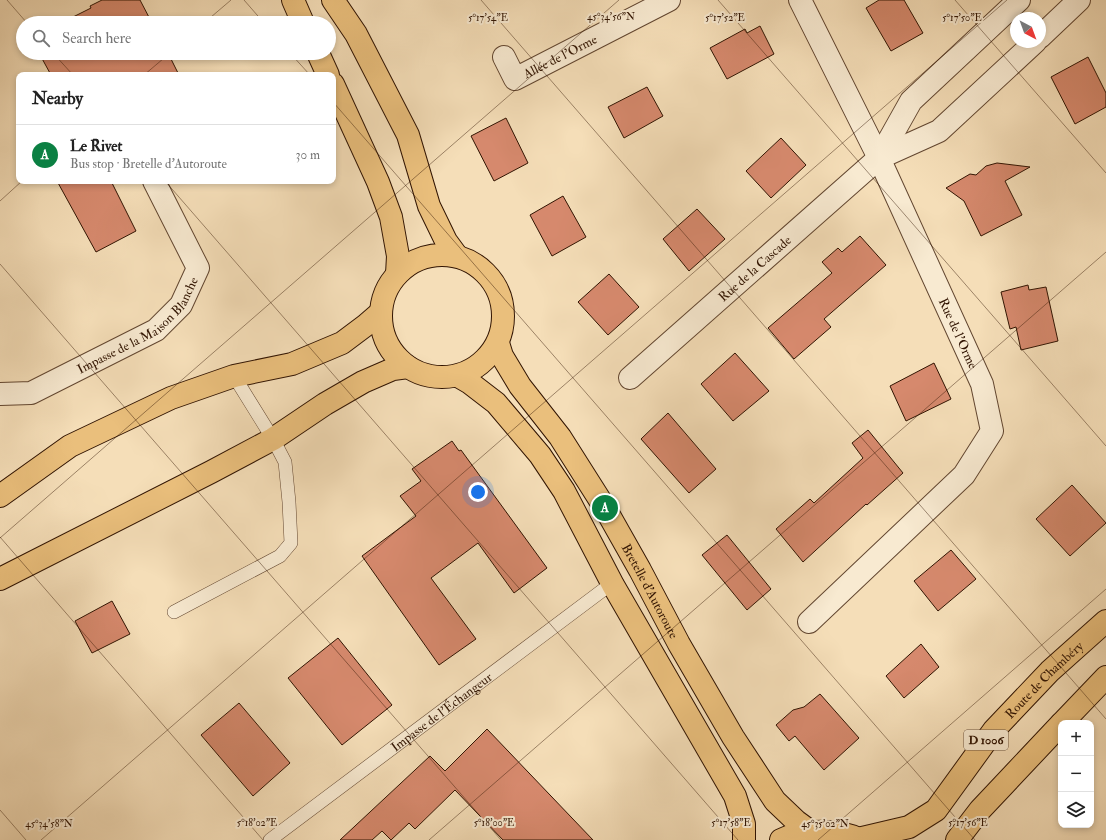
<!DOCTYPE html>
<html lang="en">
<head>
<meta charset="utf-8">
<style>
  :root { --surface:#fff; --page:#f2f2f2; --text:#222; --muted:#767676; --line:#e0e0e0; --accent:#0b8043 }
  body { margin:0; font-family:"IM FELL Double Pica",serif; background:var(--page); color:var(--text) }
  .controls { position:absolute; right:12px; bottom:12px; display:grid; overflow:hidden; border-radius:8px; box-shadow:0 2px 6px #0003 }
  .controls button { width:36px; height:36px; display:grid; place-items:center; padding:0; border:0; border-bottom:1px solid var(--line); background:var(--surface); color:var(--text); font:20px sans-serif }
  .compass { position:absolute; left:1010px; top:12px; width:36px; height:36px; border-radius:50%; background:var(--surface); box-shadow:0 2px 6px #0003; rotate:139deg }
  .you { position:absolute; left:478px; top:492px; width:14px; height:14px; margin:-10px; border:3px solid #fff; border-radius:50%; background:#1a73e8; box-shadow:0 0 0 6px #1a73e833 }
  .badge { display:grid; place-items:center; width:26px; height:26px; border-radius:50%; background:var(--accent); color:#fff; font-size:13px; font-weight:700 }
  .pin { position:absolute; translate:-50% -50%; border:2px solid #fff; box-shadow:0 1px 4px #0006 }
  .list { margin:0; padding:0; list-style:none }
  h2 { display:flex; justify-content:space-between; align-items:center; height:52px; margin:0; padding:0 16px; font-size:17px }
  h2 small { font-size:13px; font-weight:400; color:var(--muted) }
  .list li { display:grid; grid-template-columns:26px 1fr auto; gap:12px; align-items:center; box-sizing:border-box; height:60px; padding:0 16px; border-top:1px solid var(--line) }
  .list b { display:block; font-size:15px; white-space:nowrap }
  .list p { margin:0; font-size:13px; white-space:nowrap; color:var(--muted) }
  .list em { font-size:13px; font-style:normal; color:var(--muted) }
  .icon { flex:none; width:22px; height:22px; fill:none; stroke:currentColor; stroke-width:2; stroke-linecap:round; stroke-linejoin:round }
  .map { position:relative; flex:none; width:1106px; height:840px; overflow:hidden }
  .search { position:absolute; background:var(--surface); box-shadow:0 2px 6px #0003; left:16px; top:16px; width:320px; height:44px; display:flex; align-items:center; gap:10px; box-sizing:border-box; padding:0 14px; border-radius:22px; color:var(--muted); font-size:15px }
  .panel { position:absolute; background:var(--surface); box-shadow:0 2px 6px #0003; left:16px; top:72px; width:320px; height:112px; border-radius:8px }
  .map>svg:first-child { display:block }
  .building { fill:#d6896d; stroke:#311402 }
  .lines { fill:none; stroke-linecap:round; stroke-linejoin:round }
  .service-casing { stroke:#624630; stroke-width:14 }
  .minor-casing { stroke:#624630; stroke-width:24 }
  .primary-casing { stroke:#311402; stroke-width:24 }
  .motorway-casing { stroke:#311402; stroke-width:24 }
  .service { stroke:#f8ead1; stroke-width:13 }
  .minor { stroke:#f8ead1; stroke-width:22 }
  .primary { stroke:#eabf7c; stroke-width:22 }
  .motorway { stroke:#eabf7c; stroke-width:22 }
  .ticks { fill:none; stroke:#311402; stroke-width:1; stroke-opacity:0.45 }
  .labels { text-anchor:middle; stroke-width:4; stroke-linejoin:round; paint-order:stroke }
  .shield { fill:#f8ead1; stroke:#6d5440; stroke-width:1 }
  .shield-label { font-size:12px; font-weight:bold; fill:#311402 }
  .street-label { font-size:13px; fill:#311402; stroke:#f8ead1 }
  .ticks-label { font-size:10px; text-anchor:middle; fill:#311402; stroke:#f8ead1; stroke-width:4; stroke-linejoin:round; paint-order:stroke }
</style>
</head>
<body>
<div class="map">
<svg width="1106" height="840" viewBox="0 0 1106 840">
  <rect width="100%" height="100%" fill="#f5deb8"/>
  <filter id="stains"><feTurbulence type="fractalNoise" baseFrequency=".005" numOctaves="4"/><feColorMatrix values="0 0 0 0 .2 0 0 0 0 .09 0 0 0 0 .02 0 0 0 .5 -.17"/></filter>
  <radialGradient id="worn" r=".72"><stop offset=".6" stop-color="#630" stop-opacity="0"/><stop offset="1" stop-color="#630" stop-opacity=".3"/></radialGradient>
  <g class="building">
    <polygon points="102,0 140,0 152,23 61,23 91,8 90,6"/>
    <polygon points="879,0 904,0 923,33 891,51 866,8"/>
    <polygon points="760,26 774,54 727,79 710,48 745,29 747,33"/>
    <polygon points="39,53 168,53 179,75 51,75"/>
    <polygon points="1088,57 1106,93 1106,107 1075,124 1051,77"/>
    <polygon points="647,87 663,116 624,138 608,107"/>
    <polygon points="506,118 528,163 494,181 471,136"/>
    <polygon points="781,138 806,165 771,198 746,171"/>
    <polygon points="997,163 1030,167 1005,181 1022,215 981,236 964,201 946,188 970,174 976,175 986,166"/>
    <polygon points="57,181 111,181 136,231 96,252"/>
    <polygon points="563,196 586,237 552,256 530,215"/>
    <polygon points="697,209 725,239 689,271 663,239"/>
    <polygon points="860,236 886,265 824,319 831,327 794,359 768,328 832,273 822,262 838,248 842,252"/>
    <polygon points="609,274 639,307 608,335 578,302"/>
    <polygon points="1028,285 1029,290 1046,287 1058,341 1021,350 1016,327 1010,329 1001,292"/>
    <polygon points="735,353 769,391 733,421 701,384"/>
    <polygon points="934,363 951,399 906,421 890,386"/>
    <polygon points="668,413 716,469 689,493 641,439"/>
    <polygon points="868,430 903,473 867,505 866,504 803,562 776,529 810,499 814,503 863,458 852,443"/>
    <polygon points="452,441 459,451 461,450 547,568 514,593 478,543 431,578 476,639 439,665 362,556 416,516 400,496 421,481 412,469"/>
    <polygon points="1072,485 1106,523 1070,556 1036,519"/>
    <polygon points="727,535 771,589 747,610 702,555"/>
    <polygon points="951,550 976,579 938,611 914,581"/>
    <polygon points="112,601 130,634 92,653 75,621"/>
    <polygon points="338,638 392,705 342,745 288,678"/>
    <polygon points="921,644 939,667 904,698 886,676"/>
    <polygon points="820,694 859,738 824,770 795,736 789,741 776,725 793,710 804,707"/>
    <polygon points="239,703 290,763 253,796 201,735"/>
    <polygon points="487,729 593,840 503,840 455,790 415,829 409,823 391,840 382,831 372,840 340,840 430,756 445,771"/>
  </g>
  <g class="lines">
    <defs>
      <g id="service">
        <polyline points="174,612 280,556 291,543 289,502 285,462 273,439 234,376"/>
        <path id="s1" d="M270,840L603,590L613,585"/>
      </g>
      <g id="minor">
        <path id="s2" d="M800,0L879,158L982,384L992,431L964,475L809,622"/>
        <polyline points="1040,37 1079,0"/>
        <path id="s3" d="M504,57L515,79L669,0"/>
        <polyline points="879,158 911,101 1019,0"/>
        <path id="s4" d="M630,378L879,158L939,131L1035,42"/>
        <path id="s5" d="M0,394L31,393L156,330L181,305L198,268L154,181"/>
      </g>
      <g id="primary">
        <polyline points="293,0 303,23"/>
        <polyline points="333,0 356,34 408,135 429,206 446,241 457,256"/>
        <polyline points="318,53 328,75"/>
        <polyline points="333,84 378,182 391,217 398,256 397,274"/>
        <circle cx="442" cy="316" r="61"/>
        <path id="s6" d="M498,343L502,356L520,386L560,437L605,508L640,570L679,644L733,737L775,801L796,821L811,832"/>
        <polyline points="458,376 470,383 496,403 540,455 564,491 613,585 735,796 744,824 744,840"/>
        <polyline points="1062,723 1106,677"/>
        <path id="s7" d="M858,839L909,827L936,810L994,730L1050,671L1106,621"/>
        <path d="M781,840C801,829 841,829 861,840"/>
        <polyline points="957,840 980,810 1061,724"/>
      </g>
      <g id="motorway">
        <polyline points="0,496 70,446 171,398 234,376 292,364 342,343 366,325 381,312"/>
        <polyline points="0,579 211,472 273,439 325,404 363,382 393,369 408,367"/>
      </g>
    </defs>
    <use href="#service" class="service-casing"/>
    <use href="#minor" class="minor-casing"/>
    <use href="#primary" class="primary-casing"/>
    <use href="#motorway" class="motorway-casing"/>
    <use href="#service" class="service"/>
    <use href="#minor" class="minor"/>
    <use href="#primary" class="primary"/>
    <use href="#motorway" class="motorway"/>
  </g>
  <path class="ticks" d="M7,0L27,23M244,0L264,23M481,0L1106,719M718,0L1106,446M955,0L1106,173M204,23L231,0M53,53L73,75M290,53L310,75M144,75L170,53M333,102L975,840M165,181L738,840M0,201L22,181M0,264L501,840M0,537L263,840M0,538L619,0M0,810L26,840M41,840L1007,0M429,840L1106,252M818,840L1106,589"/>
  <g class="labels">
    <rect class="shield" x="964" y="730" width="44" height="20" rx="3"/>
    <g class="shield-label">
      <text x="986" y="744">D 1006</text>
    </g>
    <g class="street-label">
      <text dy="5" stroke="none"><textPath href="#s3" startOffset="75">Allée de l'Orme</textPath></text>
      <text dy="5" stroke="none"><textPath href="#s4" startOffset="166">Rue de la Cascade</textPath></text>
      <text dy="5" stroke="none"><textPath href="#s5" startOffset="160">Impasse de la Maison Blanche</textPath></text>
      <text dy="5" stroke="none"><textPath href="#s2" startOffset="369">Rue de l'Orme</textPath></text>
      <text dy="5" stroke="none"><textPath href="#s6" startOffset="292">Bretelle d'Autoroute</textPath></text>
      <text dy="5" stroke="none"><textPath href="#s7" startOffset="254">Route de Chambéry</textPath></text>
      <text dy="5" stroke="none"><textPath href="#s1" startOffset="214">Impasse de l'Échangeur</textPath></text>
    </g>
  </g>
  <g class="ticks-label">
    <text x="611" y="20">45°34'56"N</text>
    <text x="488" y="21">5°17'54"E</text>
    <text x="725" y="21">5°17'52"E</text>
    <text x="962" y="21">5°17'50"E</text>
    <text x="257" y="826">5°18'02"E</text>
    <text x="494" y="826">5°18'00"E</text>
    <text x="731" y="826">5°17'58"E</text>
    <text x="968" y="826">5°17'56"E</text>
    <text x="49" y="827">45°34'58"N</text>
    <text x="825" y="827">45°35'02"N</text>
  </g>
  <rect width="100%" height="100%" filter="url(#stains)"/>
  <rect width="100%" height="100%" fill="url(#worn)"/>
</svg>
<div class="controls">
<button>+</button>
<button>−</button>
<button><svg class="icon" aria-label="layers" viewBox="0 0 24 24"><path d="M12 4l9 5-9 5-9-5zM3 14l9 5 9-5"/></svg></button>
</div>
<svg class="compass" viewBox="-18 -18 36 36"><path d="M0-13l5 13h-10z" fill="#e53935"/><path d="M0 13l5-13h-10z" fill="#767676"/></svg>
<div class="you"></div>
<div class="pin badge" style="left:605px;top:508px">A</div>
<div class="search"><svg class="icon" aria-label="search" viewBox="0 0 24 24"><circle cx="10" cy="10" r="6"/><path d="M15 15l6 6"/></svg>Search here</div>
<section class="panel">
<h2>Nearby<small></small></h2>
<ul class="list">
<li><span class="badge">A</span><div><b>Le Rivet</b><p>Bus stop · Bretelle d'Autoroute</p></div><em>30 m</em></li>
</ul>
</section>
</div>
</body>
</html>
